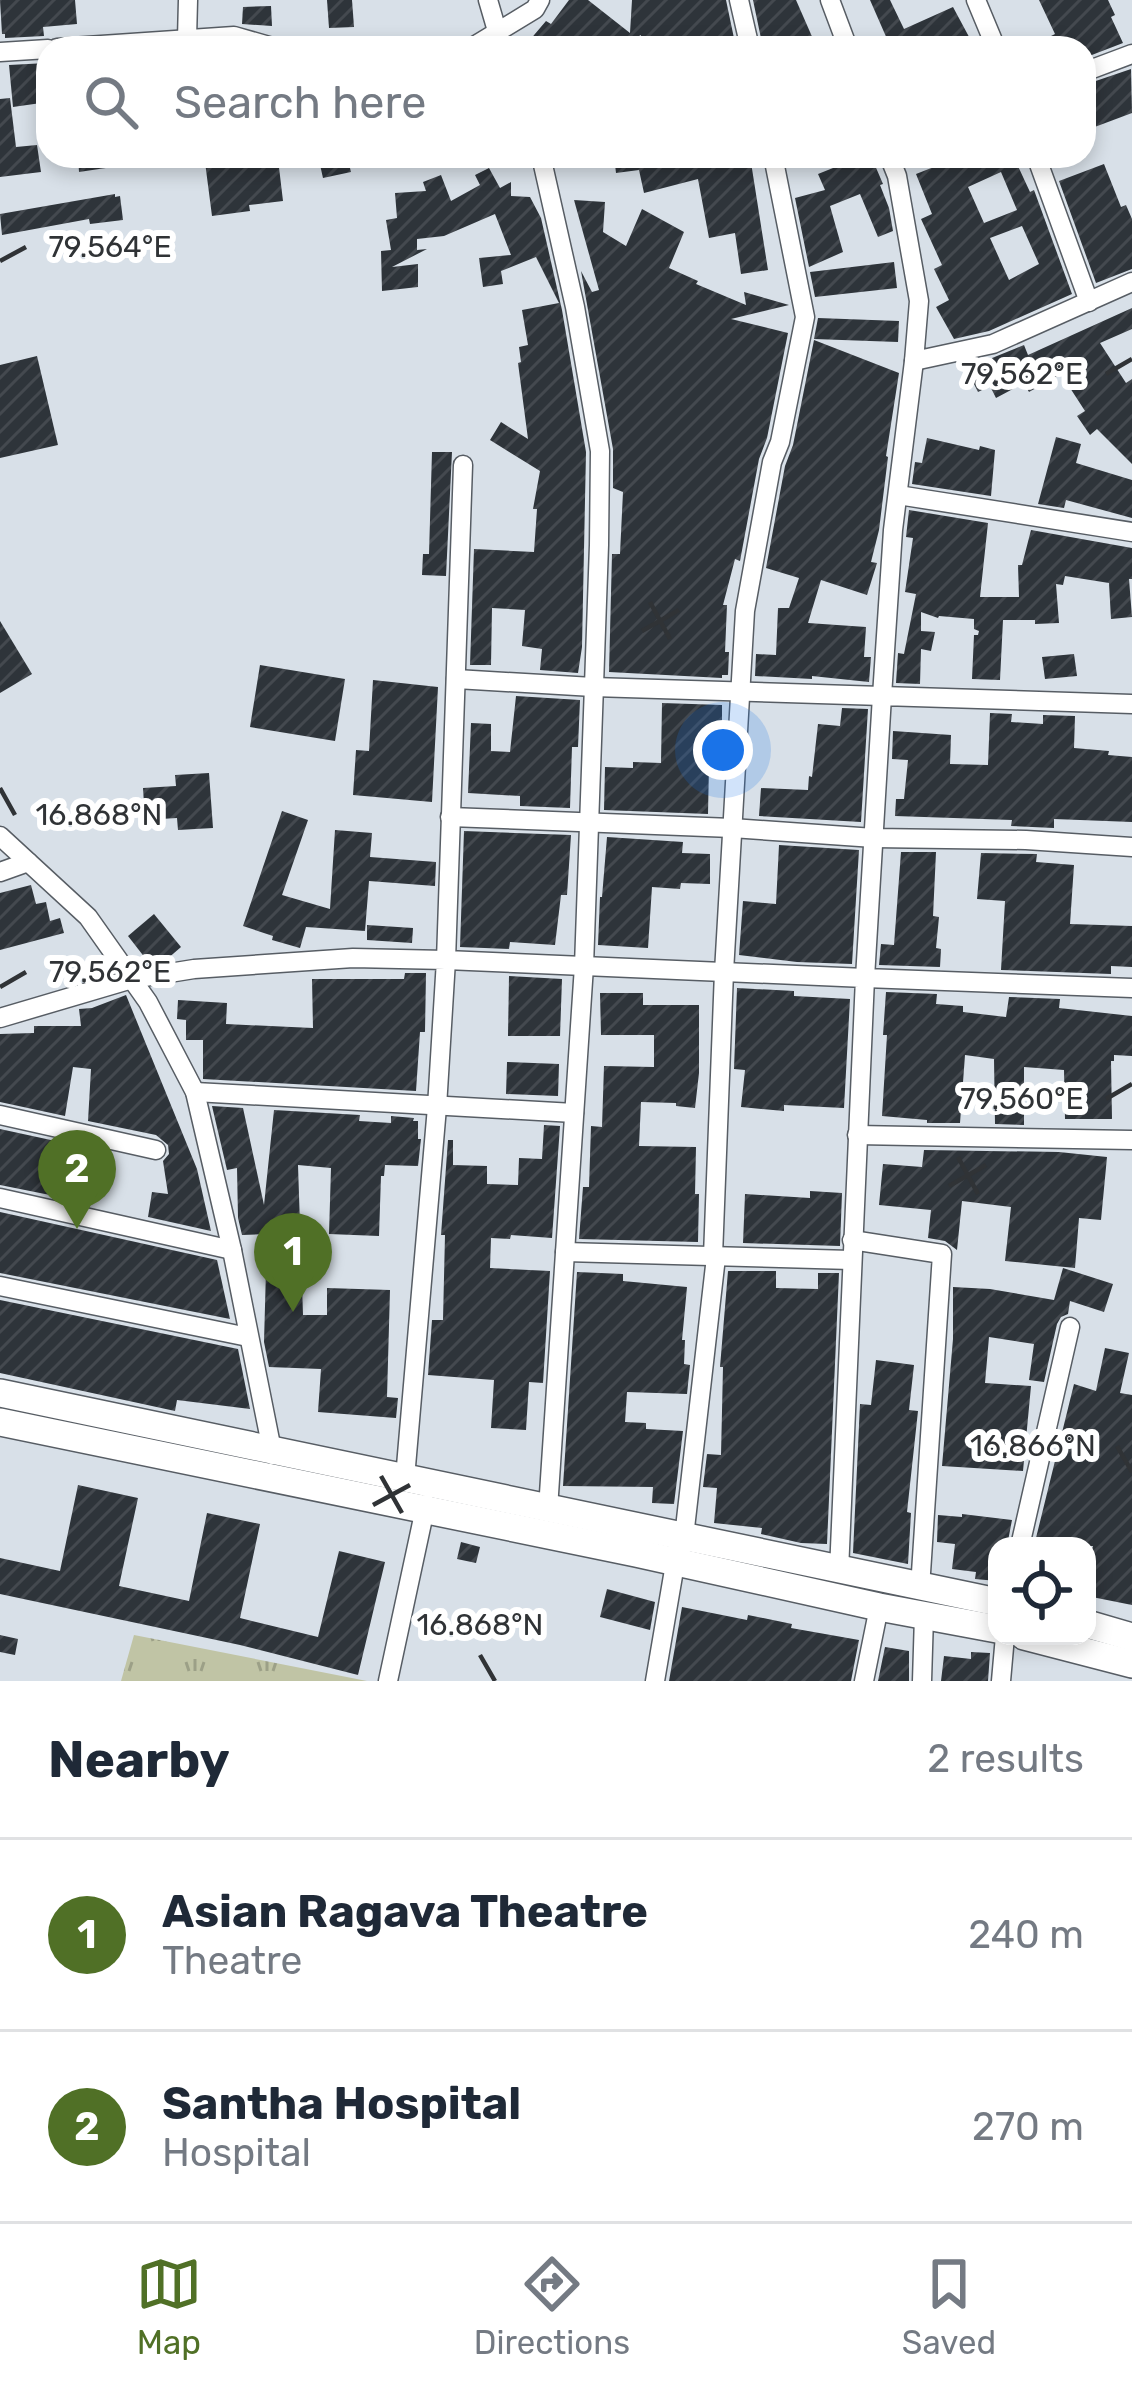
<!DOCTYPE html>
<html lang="en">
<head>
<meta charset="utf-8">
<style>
  :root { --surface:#fff; --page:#f2f2f3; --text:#1f2937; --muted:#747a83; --line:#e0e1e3; --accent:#507026 }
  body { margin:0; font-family:Rubik,sans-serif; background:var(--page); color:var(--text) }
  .controls { position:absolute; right:36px; bottom:36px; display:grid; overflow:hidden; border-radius:24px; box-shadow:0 6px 18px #0003 }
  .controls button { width:108px; height:108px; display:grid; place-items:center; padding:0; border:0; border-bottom:3px solid var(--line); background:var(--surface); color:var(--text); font:60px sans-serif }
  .you { position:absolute; left:723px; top:750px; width:42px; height:42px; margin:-30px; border:9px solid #fff; border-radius:50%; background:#1a73e8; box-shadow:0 0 0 18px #1a73e833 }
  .badge { display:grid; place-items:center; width:78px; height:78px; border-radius:50%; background:var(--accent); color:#fff; font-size:39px; font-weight:700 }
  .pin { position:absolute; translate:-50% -99px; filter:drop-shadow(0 3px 6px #0008) }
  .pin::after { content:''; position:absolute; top:63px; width:42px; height:36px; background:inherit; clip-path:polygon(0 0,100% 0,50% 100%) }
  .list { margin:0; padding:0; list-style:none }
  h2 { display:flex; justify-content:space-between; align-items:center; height:156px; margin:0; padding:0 48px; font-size:51px }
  h2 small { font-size:39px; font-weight:400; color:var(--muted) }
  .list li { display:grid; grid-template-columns:78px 1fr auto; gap:36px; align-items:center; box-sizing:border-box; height:192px; padding:0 48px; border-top:3px solid var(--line) }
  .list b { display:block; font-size:45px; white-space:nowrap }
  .list p { margin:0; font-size:39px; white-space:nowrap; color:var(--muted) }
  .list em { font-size:39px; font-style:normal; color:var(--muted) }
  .icon { flex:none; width:66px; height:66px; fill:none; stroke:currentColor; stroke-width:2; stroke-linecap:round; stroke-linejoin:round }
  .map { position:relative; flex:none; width:1132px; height:1681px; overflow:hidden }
  .search { position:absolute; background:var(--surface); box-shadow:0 6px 18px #0003; left:36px; right:36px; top:36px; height:132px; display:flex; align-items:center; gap:30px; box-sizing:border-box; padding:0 42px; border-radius:36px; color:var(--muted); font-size:45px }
  .sheet { height:540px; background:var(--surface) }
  nav { display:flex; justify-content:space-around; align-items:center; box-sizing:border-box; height:168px; border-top:3px solid var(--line); background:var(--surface); font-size:33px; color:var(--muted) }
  nav a { display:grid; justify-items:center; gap:6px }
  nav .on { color:var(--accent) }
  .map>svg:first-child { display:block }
  .park { fill:url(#park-tufts) }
  .building { fill:url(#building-hatch); fill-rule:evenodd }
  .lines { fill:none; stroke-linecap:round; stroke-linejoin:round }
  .street-casing { stroke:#575d64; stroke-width:21 }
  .secondary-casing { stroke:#575d64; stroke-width:30 }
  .street { stroke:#fff; stroke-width:18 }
  .secondary { stroke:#fff; stroke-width:27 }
  .ticks { fill:none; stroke:#303336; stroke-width:4.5 }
  .ticks-label { font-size:30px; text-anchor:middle; fill:#303336; stroke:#fff; stroke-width:12; stroke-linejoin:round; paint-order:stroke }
</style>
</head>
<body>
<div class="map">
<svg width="1132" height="1681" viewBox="0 0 1132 1681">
  <defs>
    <pattern id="park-tufts" width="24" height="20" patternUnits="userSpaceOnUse" patternTransform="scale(3)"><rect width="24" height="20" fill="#c0c4a5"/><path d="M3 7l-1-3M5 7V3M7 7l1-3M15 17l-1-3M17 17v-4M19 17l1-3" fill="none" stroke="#9ca087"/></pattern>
    <pattern id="building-hatch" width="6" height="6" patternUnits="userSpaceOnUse" patternTransform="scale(3)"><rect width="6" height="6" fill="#2e343a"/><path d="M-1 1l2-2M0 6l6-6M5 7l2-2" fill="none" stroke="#44494f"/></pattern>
  </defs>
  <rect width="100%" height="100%" fill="#d8e0e8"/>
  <polygon class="park" points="134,1635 367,1681 121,1681"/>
  <g class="building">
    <polygon points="0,0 75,0 77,24 43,27 44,36 5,38 5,34 2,34"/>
    <polygon points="327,0 352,0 354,27 329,28"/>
    <polygon points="569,0 588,0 630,33 632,0 726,0 735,43 708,48 641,48 641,35 615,48 523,48 546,21 551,24"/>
    <polygon points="753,0 796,0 817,48 763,48"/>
    <polygon points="870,0 890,0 904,29 953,7 975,48 891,48"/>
    <polygon points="1039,0 1108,0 1115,15 1111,17 1123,43 1084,58 1084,48 1027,48 1055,34"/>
    <polygon points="271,6 272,26 242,24 243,7"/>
    <polygon points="47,63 48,102 13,107 9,65"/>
    <polygon points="1131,69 1132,113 1084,131 1084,85"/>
    <polygon points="10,98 16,147 37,145 41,172 0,177 0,99"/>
    <polygon points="78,156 125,156 126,165 79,172"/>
    <polygon points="318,156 347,156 351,172 323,178"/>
    <polygon points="614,156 671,156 671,165 708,156 750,156 768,270 741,274 735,233 709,238 698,179 644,193 639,170 616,173"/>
    <polygon points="863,156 871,156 883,184 880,185 889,208 893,231 878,237 860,194 830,206 843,252 809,267 795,198 825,190 818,174"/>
    <path d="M934,156H1023L1024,161L1017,164L1030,192L1034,190L1072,294L989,331L954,339L936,307L949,300L934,269L942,265L921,219L932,214L916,174L939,165ZM1001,172L1017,210L984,223L968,187ZM1022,226L1039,264L1009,280L990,238Z"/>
    <polygon points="221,159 222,165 278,159 283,201 249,205 250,211 212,216 205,162"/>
    <polygon points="1104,164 1121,207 1126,205 1132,219 1132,269 1096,283 1059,181"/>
    <polygon points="489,168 500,188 511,182 511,196 530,197 541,218 562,310 586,452 582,647 578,673 540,670 542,649 522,646 525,610 492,608 491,665 470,665 474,549 534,552 537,509 533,509 540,471 490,440 501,422 528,439 518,363 521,362 519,347 528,345 522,310 559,303 536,257 501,271 503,284 483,287 479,258 511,255 495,214 444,236 417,239 417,250 427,249 392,267 418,264 418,287 382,291 381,251 391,250 386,220 397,218 395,193 426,191 423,182 441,175 451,201 480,185 475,175"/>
    <polygon points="115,194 115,197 120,196 123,220 90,224 89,219 2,235 0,214"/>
    <polygon points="574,200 605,202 603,232 626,246 642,209 684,232 669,268 698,281 696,284 746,305 744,292 789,305 731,319 788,333 767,438 759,459 740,561 735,559 723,605 727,605 725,652 729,652 728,675 722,675 722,678 609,672 612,554 620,554 623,492 613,488 613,449 581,271 592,292 599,290"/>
    <polygon points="894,262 897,288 815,297 810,272"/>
    <polygon points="1132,308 1132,329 1100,343 1126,383 1132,379 1132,464 1097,429 1090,435 1077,416 1085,411 1061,374 1029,392 1024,383 996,398 990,386 978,392 970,376 994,362 992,358 1024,345 1028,355"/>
    <polygon points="818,318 899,321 898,342 814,339"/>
    <polygon points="814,340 899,373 886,456 888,457 879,530 871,562 877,563 867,595 821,580 808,623 866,627 864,657 871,657 869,682 812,676 812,679 755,676 756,654 776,655 778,608 789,608 799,578 766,568 785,466 793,445"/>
    <polygon points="37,356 58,445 0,458 0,365"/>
    <polygon points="1056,437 1081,444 1076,463 1132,480 1132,518 1066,500 1064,508 1038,504"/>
    <polygon points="927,438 979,450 980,446 995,450 991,496 912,484 915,462 922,463"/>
    <polygon points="432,452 452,452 446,576 422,575 423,554 429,554"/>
    <polygon points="909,510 988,523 980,597 1019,597 1018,565 1022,565 1031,530 1132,548 1132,579 1129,579 1132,617 1111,619 1109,583 1065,576 1063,585 1056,584 1059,623 1035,624 1035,620 1003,620 1000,680 972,679 974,635 978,635 979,631 974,629 974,619 939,616 938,618 921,612 921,631 935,632 931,651 921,649 920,684 896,683 898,653 904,654 916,594 905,592 913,538 906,537"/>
    <polygon points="0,621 32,674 0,693"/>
    <polygon points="1074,654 1077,676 1045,679 1042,657"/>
    <polygon points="260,665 345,679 335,741 250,727"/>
    <polygon points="373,680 438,687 432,802 353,795 356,750 369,751"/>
    <polygon points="516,696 580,700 578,747 572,747 570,808 520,806 520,796 468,793 471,723 491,724 491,751 510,752"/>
    <polygon points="662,703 722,705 722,730 716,730 715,765 709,765 708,814 604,810 605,767 633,768 633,762 661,763"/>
    <polygon points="842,708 868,709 861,822 759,816 761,788 808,790 809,776 812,777 818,724 840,726"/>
    <polygon points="990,713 1012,714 1011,722 1043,724 1043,715 1075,716 1074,748 1109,751 1108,755 1132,757 1132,822 1054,819 1054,828 1011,826 1012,820 895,816 896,799 904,799 908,760 892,759 893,731 951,735 950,764 988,765"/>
    <polygon points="209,773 213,828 178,830 177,818 145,820 143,788 176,786 175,775"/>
    <polygon points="282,811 308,820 282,895 330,909 335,830 372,833 370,857 436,862 435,886 369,881 365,931 306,927 300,948 272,940 273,936 243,926"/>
    <polygon points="464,831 571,835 567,895 561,895 555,945 510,942 509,949 460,947"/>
    <polygon points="607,837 683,842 682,853 710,854 710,884 681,883 680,889 652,887 648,948 598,945 600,897 602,897"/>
    <polygon points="779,845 859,850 852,964 797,962 739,955 743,901 776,904"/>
    <polygon points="901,852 936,852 933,916 939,917 936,948 941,949 940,967 879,965 881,944 894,945"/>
    <polygon points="981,853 1037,854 1036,862 1074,865 1070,924 1132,926 1132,967 1111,966 1111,974 1001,970 1005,901 977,899"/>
    <polygon points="31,885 36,904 46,902 50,921 60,918 64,933 0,950 0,893"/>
    <polygon points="154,914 181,947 166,960 149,963 128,936"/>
    <polygon points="367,925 413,928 412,943 367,940"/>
    <polygon points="405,973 426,973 425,1032 420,1032 416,1091 203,1079 203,1040 186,1040 186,1020 177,1019 178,1000 227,1003 226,1024 313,1028 312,979 404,979"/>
    <polygon points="509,976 562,979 560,1036 508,1036"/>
    <polygon points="737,988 794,991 794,996 850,999 844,1108 784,1105 784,1111 741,1107 745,1070 734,1069"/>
    <polygon points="886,992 937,994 936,1004 963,1006 963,1012 1006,1017 1009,997 1060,999 1059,1008 1132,1016 1132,1056 1114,1055 1114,1061 1111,1061 1112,1119 1065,1119 1064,1070 1024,1067 1024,1125 995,1124 994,1059 965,1055 960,1123 927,1123 927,1120 882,1116 887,1035 883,1035"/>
    <polygon points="600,993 643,993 643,1005 699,1005 699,1073 695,1108 676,1106 676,1103 641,1102 639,1146 696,1147 695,1194 699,1194 698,1242 579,1239 583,1187 589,1187 591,1126 602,1127 604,1066 654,1067 654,1035 601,1035"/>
    <polygon points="126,995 197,1169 211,1231 148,1217 152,1192 168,1194 163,1161 169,1154 168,1145 156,1135 88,1121 91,1069 73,1067 65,1116 0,1102 0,1034 34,1033 34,1026 81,1026 79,1009 92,1008"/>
    <polygon points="507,1062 559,1064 558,1096 506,1094"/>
    <polygon points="212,1106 243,1108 264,1205 274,1110 360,1115 359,1121 391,1123 391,1116 414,1118 413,1121 418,1121 418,1139 421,1139 418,1166 385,1165 384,1176 381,1176 379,1236 329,1234 331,1168 298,1165 303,1315 327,1315 327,1288 390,1290 387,1397 398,1398 396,1418 318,1412 321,1369 269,1367 264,1342 267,1234 242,1235 238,1218 237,1168 227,1170"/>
    <polygon points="544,1125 560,1126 552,1238 511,1235 510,1239 491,1238 490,1268 550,1271 543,1383 529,1382 526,1430 491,1428 494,1380 428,1375 432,1320 443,1320 445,1235 441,1235 448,1140 453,1140 453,1165 487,1166 487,1184 518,1185 519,1158 542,1159"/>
    <polygon points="0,1129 60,1142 50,1195 0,1185"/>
    <polygon points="86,1148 108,1153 106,1185 84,1184"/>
    <polygon points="924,1150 1059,1152 1107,1157 1101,1220 1079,1218 1075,1268 1005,1261 1011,1207 962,1201 957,1250 945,1241 928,1238 931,1210 879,1205 883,1164 922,1167"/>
    <polygon points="810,1191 842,1193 840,1246 743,1243 745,1194 810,1198"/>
    <polygon points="0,1212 217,1260 230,1319 0,1273"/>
    <polygon points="1063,1268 1113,1284 1104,1312 1070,1301 1068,1314 1061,1317 1057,1324 1044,1382 1029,1380 1034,1344 989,1337 985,1383 1031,1386 1023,1471 942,1466 953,1339 953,1287 990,1289 1054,1300"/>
    <polygon points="728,1271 776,1271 776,1288 818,1289 818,1273 839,1273 827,1544 801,1543 761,1534 762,1528 714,1523 717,1488 703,1487 707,1454 721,1455 723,1367 720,1367"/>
    <polygon points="577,1272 623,1274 623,1281 687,1287 682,1340 685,1340 684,1364 690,1365 687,1394 627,1392 625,1422 646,1423 646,1429 683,1431 674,1504 652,1503 653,1487 563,1486"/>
    <polygon points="0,1300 238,1349 250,1409 177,1400 175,1411 0,1373"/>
    <polygon points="1105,1348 1129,1353 1120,1393 1132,1395 1132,1605 1087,1596 1094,1553 1091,1553 1093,1546 1034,1546 1074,1384 1096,1391"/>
    <polygon points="876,1360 914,1365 909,1410 918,1411 907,1512 911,1513 908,1564 853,1553 860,1404 871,1405"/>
    <polygon points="78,1485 138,1498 119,1586 189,1601 207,1513 260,1524 240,1618 318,1637 339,1551 385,1562 358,1675 240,1645 0,1594 0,1558 60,1571"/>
    <polygon points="962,1514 1012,1520 1007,1546 997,1546 997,1581 975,1579 976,1572 952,1569 955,1544 937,1542 938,1515 962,1517"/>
    <polygon points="461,1542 480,1547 476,1563 457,1559"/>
    <polygon points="607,1589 655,1602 650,1630 600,1617"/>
    <polygon points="682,1607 747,1620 748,1615 792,1624 791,1628 859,1640 851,1681 669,1681"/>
    <polygon points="0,1635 18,1639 15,1655 0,1652"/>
    <polygon points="885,1647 909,1651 909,1681 878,1681"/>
    <polygon points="971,1652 990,1653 988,1681 941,1681 944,1656 971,1659"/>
  </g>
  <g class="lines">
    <defs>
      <g id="street">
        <polyline points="488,0 502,48"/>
        <polyline points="739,0 750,48"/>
        <polyline points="830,0 848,48"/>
        <polyline points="976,0 996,48"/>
        <polyline points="187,39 188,0"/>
        <polyline points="57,48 234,36 276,48"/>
        <polyline points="471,48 535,9 540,0"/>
        <polyline points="0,52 48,49"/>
        <polyline points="1084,72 1132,54"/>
        <polyline points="541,156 575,307 600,451 599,545 584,966 548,1509"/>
        <polyline points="889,156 897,176 919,301 914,361 993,344 1132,282"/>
        <polyline points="1036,156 1089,302"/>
        <polyline points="463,465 446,960 865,978 839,1571"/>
        <polyline points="898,495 1132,532"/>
        <polyline points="456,679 593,687 882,696 893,530 914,361"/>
        <polyline points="1132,704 882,696 865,978 1132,988"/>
        <polyline points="450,817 732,828 874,838 1026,840 1132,847"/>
        <polyline points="0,836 88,917 148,1002 195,1092 232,1250 273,1455"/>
        <polyline points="0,872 28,862"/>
        <polyline points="0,1018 132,979 194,969 353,958 446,960 437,1107 405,1478"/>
        <polyline points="195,1092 574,1113"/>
        <polyline points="0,1115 156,1150"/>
        <polyline points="857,1135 1132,1140"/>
        <polyline points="0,1198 232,1250"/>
        <polyline points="852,1240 942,1254 920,1588"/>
        <polyline points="565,1252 851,1260"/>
        <polyline points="0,1286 248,1337"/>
        <polyline points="1020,1546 1070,1327"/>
        <polyline points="388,1681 426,1504"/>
        <polyline points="655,1681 675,1564 684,1537 716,1257 713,1256 724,972 745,611 772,462 780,442 805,317 773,156"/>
        <polyline points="864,1681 879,1607"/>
        <polyline points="922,1681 924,1616"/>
        <polyline points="1001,1681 1005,1636"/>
      </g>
      <g id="secondary">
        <polyline points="0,1393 997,1602"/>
        <polyline points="0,1422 636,1553 879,1607 997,1629"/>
        <polyline points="1087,1624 1132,1637"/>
        <polyline points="1024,1636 1132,1664"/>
      </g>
    </defs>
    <use href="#street" class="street-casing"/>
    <use href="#secondary" class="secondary-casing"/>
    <use href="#street" class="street"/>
    <use href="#secondary" class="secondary"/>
  </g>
  <path class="ticks" d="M0,261L26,247M1106,374L1132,359M650,602L670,639M642,631L679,610M0,788L15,815M0,987L26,972M1106,1099L1132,1084M958,1157L978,1194M949,1186L986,1165M1117,1446L1132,1472M381,1476L402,1513M373,1505L410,1485M480,1655L495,1681"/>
  <g class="ticks-label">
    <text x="110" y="257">79.564°E</text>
    <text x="1022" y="384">79.562°E</text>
    <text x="99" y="825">16.868°N</text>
    <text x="110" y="982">79.562°E</text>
    <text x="1022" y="1109">79.560°E</text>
    <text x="1033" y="1456">16.866°N</text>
    <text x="480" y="1635">16.868°N</text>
  </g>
</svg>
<div class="controls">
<button><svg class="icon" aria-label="locate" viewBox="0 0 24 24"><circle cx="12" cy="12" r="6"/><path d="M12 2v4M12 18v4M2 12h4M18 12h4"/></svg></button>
</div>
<div class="you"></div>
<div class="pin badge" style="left:293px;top:1312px">1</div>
<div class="pin badge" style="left:77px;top:1229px">2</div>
<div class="search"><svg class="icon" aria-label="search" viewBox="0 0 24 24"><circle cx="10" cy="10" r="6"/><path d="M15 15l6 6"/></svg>Search here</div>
</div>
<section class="sheet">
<h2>Nearby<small>2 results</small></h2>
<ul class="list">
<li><span class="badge">1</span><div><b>Asian Ragava Theatre</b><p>Theatre</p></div><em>240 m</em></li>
<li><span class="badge">2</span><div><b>Santha Hospital</b><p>Hospital</p></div><em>270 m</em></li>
</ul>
</section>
<nav>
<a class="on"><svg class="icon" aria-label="map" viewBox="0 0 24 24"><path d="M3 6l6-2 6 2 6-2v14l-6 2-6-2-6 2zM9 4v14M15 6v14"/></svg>Map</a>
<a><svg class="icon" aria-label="directions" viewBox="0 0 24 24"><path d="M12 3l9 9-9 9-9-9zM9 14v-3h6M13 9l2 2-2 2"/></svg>Directions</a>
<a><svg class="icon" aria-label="saved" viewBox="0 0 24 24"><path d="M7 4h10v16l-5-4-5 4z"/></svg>Saved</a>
</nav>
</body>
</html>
